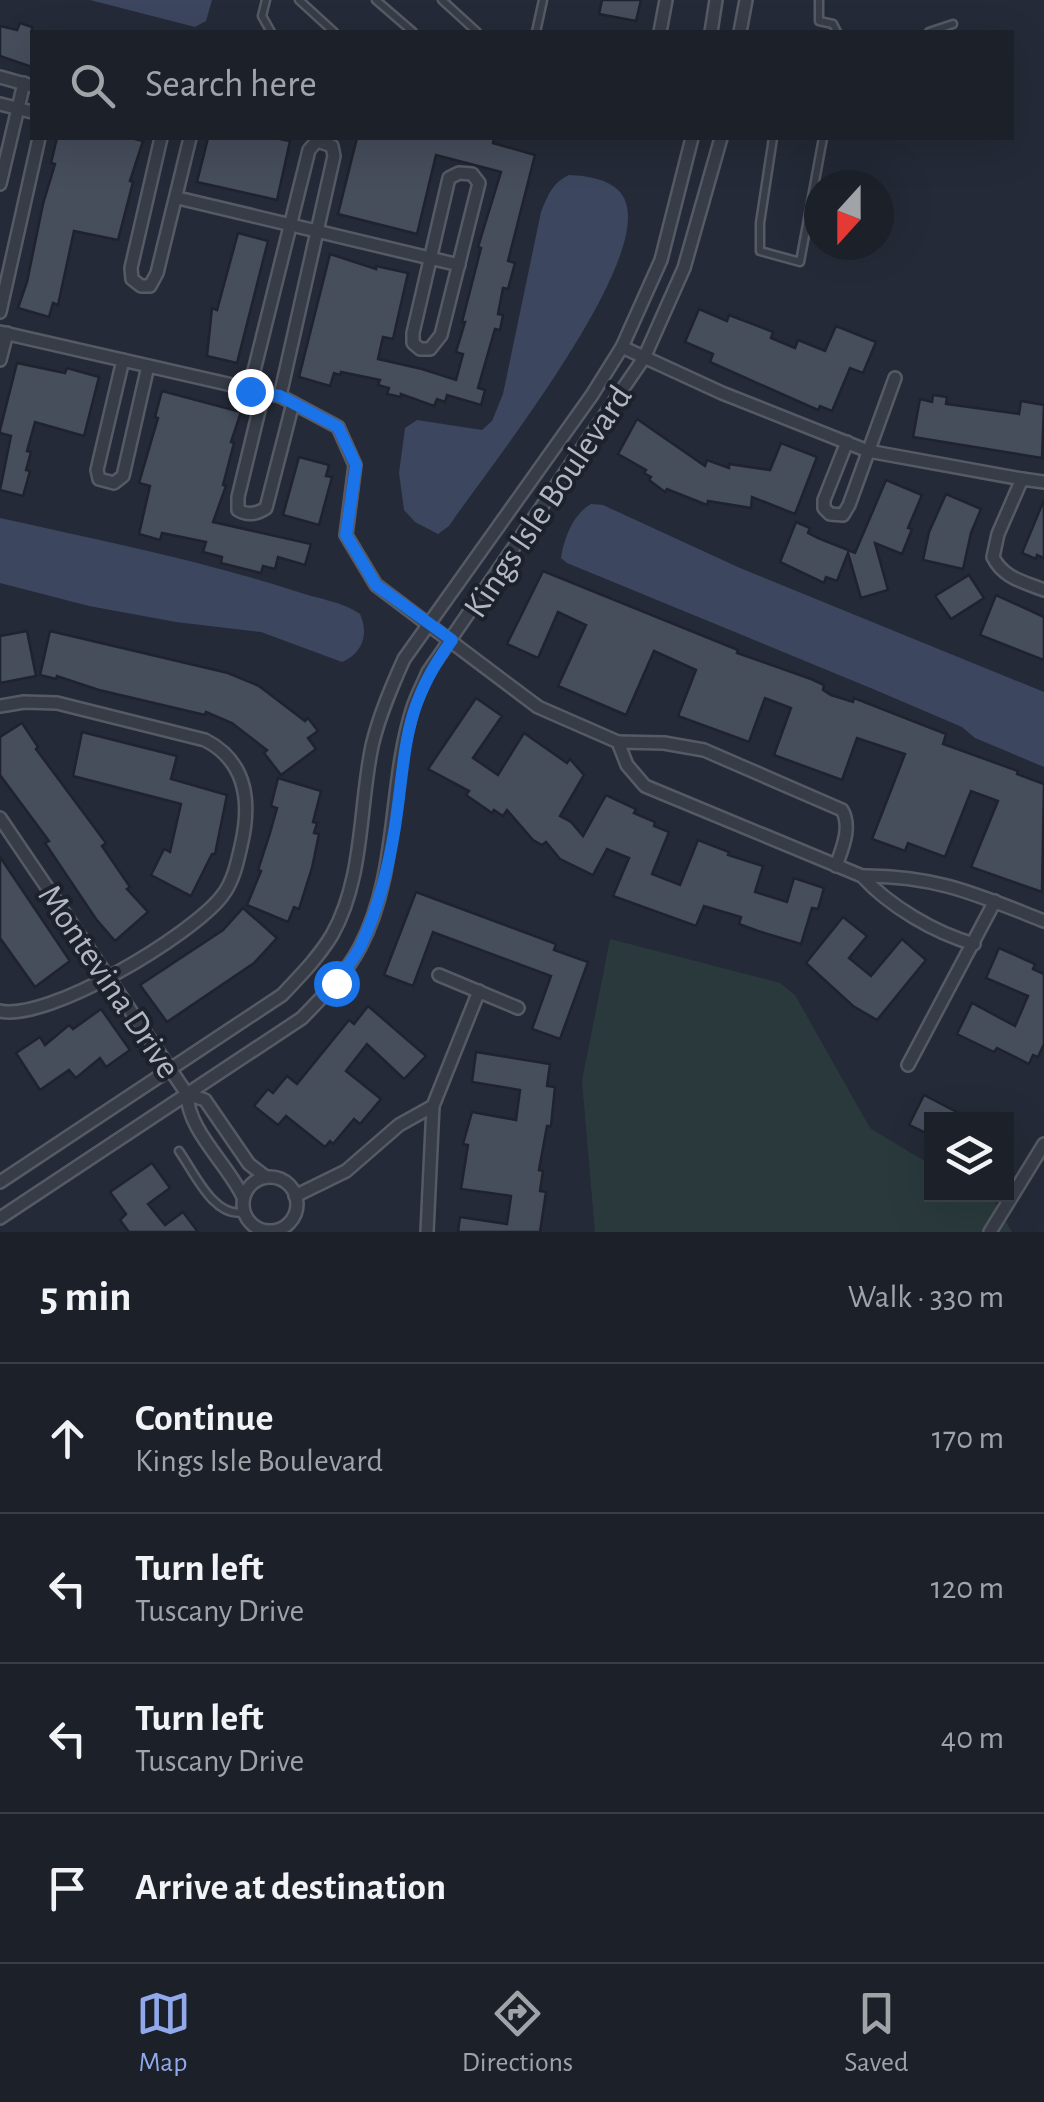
<!DOCTYPE html>
<html lang="en">
<head>
<meta charset="utf-8">
<style>
  :root { --surface:#1b2029; --page:#242831; --text:#f1f3f6; --muted:#a0a3a8; --line:#393e46; --accent:#91a9ea }
  body { margin:0; font-family:"Alegreya Sans",sans-serif; background:var(--page); color:var(--text) }
  .controls { position:absolute; right:30px; bottom:30px; display:grid; overflow:hidden; border-radius:0px; box-shadow:0 10px 40px #0002 }
  .controls button { width:90px; height:90px; display:grid; place-items:center; padding:0; border:0; border-bottom:2px solid var(--line); background:var(--surface); color:var(--text); font:50px sans-serif }
  .compass { position:absolute; left:804px; top:170px; width:90px; height:90px; border-radius:50%; background:var(--surface); box-shadow:0 10px 40px #0002; rotate:201deg }
  .stop { position:absolute; width:30px; height:30px; margin:-22px; border:8px solid #1a73e8; border-radius:50%; background:#fff }
  .stop.end { background:#1a73e8; border-color:#fff; box-shadow:0 2px 10px #0008 }
  .list { margin:0; padding:0; list-style:none }
  h2 { display:flex; justify-content:space-between; align-items:center; height:130px; margin:0; padding:0 40px; font-size:42px }
  h2 small { font-size:32px; font-weight:400; color:var(--muted) }
  .list li { display:grid; grid-template-columns:65px 1fr auto; gap:30px; align-items:center; box-sizing:border-box; height:150px; padding:0 40px; border-top:2px solid var(--line) }
  .list b { display:block; font-size:38px; white-space:nowrap }
  .list p { margin:0; font-size:32px; white-space:nowrap; color:var(--muted) }
  .list em { font-size:32px; font-style:normal; color:var(--muted) }
  .icon { flex:none; width:55px; height:55px; fill:none; stroke:currentColor; stroke-width:2; stroke-linecap:round; stroke-linejoin:round }
  .map { position:relative; flex:none; width:1044px; height:1232px; overflow:hidden }
  .search { position:absolute; background:var(--surface); box-shadow:0 10px 40px #0002; left:30px; right:30px; top:30px; height:110px; display:flex; align-items:center; gap:25px; box-sizing:border-box; padding:0 35px; border-radius:0px; color:var(--muted); font-size:38px }
  .sheet { height:730px; background:var(--surface) }
  nav { display:flex; justify-content:space-around; align-items:center; box-sizing:border-box; height:140px; border-top:2px solid var(--line); background:var(--surface); font-size:28px; color:var(--muted) }
  nav a { display:grid; justify-items:center; gap:5px }
  nav .on { color:var(--accent) }
  .map>svg:first-child { display:block }
  .green { fill:#2a3a3c }
  .water { fill:#3c465e }
  .building { fill:#464d5b; stroke:#1f232e; stroke-width:2.5 }
  .lines { fill:none; stroke-linecap:round; stroke-linejoin:round }
  .lane-casing { stroke:#555a65; stroke-width:11 }
  .street-casing { stroke:#555a65; stroke-width:16 }
  .lane { stroke:#373c47; stroke-width:6 }
  .street { stroke:#373c47; stroke-width:11 }
  .route { stroke:#1a73e8; stroke-width:12 }
  .labels { text-anchor:middle; stroke-width:8; stroke-linejoin:round; paint-order:stroke }
  .street-label { font-size:35px; fill:#b2b7c3; stroke:#1d212c }
</style>
</head>
<body>
<div class="map">
<svg width="1044" height="1232" viewBox="0 0 1044 1232">
  <rect width="100%" height="100%" fill="#242a37"/>
  <polygon class="green" points="610,939 780,983 795,995 870,1128 931,1165 932,1194 992,1196 1012,1232 595,1232 582,1081"/>
  <g class="water">
    <polygon points="90,0 212,0 206,21 195,27"/>
    <path d="M569,175C588,176 614,179 624,198C656,260 486,471 449,526L438,534L415,522L404,510L399,473L405,428L417,420L482,430L492,421L503,394L541,212C548,195 552,183 569,175Z"/>
    <path d="M591,504L603,505L740,568L1044,692V767L975,738L962,727L873,689L567,563L561,558C564,538 573,514 591,504Z"/>
    <path d="M0,518C99,540 199,560 295,591C318,599 341,601 360,614C369,634 363,653 342,662L261,632L176,622L89,606L0,583Z"/>
  </g>
  <g class="building">
    <polygon points="602,0 641,0 636,21 599,14"/>
    <polygon points="20,23 32,27 32,67 0,56 0,26 17,30"/>
    <polygon points="57,138 131,138 143,141 130,181 133,182 118,240 74,231 58,305 53,303 49,317 18,308 27,282 43,204 55,164 51,163"/>
    <polygon points="208,138 275,138 290,141 277,200 197,182"/>
    <polygon points="357,138 494,138 493,143 535,155 508,261 515,263 508,289 503,288 498,314 503,315 500,330 495,329 478,388 485,390 481,405 447,395 445,402 437,399 434,406 401,394 401,397 387,394 389,388 378,385 380,380 341,372 340,375 334,373 330,386 299,377 330,254 376,269 376,266 408,273 393,339 383,337 378,359 422,369 456,380 463,354 456,352 465,322 462,322 481,248 478,247 501,172 436,155 417,234 338,214"/>
    <polygon points="238,233 268,241 237,363 207,356 212,308 217,310"/>
    <polygon points="699,309 727,321 729,315 773,332 771,338 795,348 798,340 825,351 836,326 876,342 863,373 850,368 832,411 820,406 818,410 710,362 713,354 685,342"/>
    <polygon points="17,363 65,373 67,368 99,377 84,436 35,422 27,451 31,452 26,470 30,471 23,496 0,490 11,436 0,433 0,430"/>
    <polygon points="162,391 241,412 231,442 234,443 223,485 226,486 213,522 311,544 305,565 278,557 275,569 263,566 261,573 221,563 222,557 203,552 206,542 162,533 160,540 139,534 150,486 139,483 158,418 155,417"/>
    <polygon points="933,395 947,397 946,404 1019,414 1021,401 1044,405 1042,458 913,437 920,399 932,402"/>
    <polygon points="637,419 705,466 707,460 729,468 729,464 770,470 781,443 817,457 795,514 752,497 751,508 708,501 707,505 667,489 665,492 649,480 651,477 644,473 646,470 618,454"/>
    <polygon points="299,457 329,465 326,476 332,477 319,525 283,515"/>
    <polygon points="886,480 922,495 908,528 912,529 902,554 875,543 888,590 861,598 848,553 837,581 826,577 824,583 780,562 796,522 810,528 808,533 818,538 855,553"/>
    <polygon points="946,494 981,509 971,533 963,569 923,560 929,532"/>
    <polygon points="1044,500 1044,558 1037,555 1036,559 1022,553"/>
    <polygon points="543,571 738,650 737,653 811,679 824,685 823,690 831,695 853,702 854,698 946,734 943,744 1018,771 1017,774 1044,784 1042,892 971,867 998,801 971,791 945,857 908,843 905,851 872,839 905,754 857,738 842,780 774,755 791,708 765,698 749,742 678,716 696,670 654,651 626,715 558,686 586,625 558,612 538,658 507,644"/>
    <polygon points="969,575 984,598 951,619 935,596"/>
    <polygon points="996,595 1044,617 1044,660 980,635"/>
    <polygon points="27,631 36,676 0,683 0,636"/>
    <polygon points="50,631 228,673 259,686 305,721 308,718 318,731 308,738 316,749 281,775 264,753 267,750 232,723 206,712 205,715 99,690 57,676 56,679 40,675"/>
    <polygon points="476,698 502,716 473,758 498,775 524,733 567,763 570,759 584,775 560,816 571,822 583,836 606,795 636,809 634,813 655,822 654,826 669,832 652,874 680,885 698,840 729,852 728,855 763,866 755,892 787,902 794,878 824,888 818,909 812,908 801,944 758,931 739,924 741,917 704,906 696,926 613,896 629,858 607,849 593,875 560,859 546,842 542,845 533,840 507,810 503,816 494,810 492,813 466,795 469,791 428,769"/>
    <polygon points="22,723 38,747 36,749 106,843 102,846 130,887 127,889 148,912 115,941 96,919 45,843 49,841 0,775 0,737"/>
    <polygon points="82,732 177,756 171,779 227,795 215,854 212,854 191,896 151,875 164,849 170,852 181,804 73,776"/>
    <polygon points="278,778 321,791 313,822 317,823 314,833 319,834 312,868 299,909 294,907 288,922 247,905 261,871 258,870 270,833 277,808 271,806"/>
    <polygon points="0,857 70,961 35,987 0,938"/>
    <polygon points="416,892 556,944 554,950 588,962 560,1039 532,1029 551,976 433,932 413,986 384,975"/>
    <polygon points="243,908 277,938 254,963 167,1022 140,985 223,930"/>
    <polygon points="843,917 867,936 849,958 871,976 902,939 926,960 877,1020 853,1006 806,963"/>
    <polygon points="999,948 1035,964 1033,969 1044,974 1044,1044 1038,1057 1033,1055 1029,1064 997,1048 994,1052 957,1034 972,1003 1015,1026 1028,996 986,978"/>
    <polygon points="368,1006 426,1056 404,1079 367,1044 346,1071 381,1099 360,1124 354,1119 333,1144 330,1141 325,1147 286,1116 278,1125 254,1106 268,1089 273,1093 287,1076 297,1084 349,1020 354,1024"/>
    <polygon points="101,1009 130,1050 106,1067 100,1058 76,1078 69,1070 40,1090 16,1053 40,1037 45,1045 69,1025 73,1029"/>
    <polygon points="476,1052 550,1064 547,1086 555,1087 551,1126 547,1126 539,1170 543,1171 540,1191 546,1192 540,1232 458,1232 460,1217 507,1224 511,1196 461,1189 468,1145 463,1144 472,1112 516,1120 520,1090 472,1082"/>
    <polygon points="924,1095 972,1120 932,1120 932,1136 909,1125"/>
    <polygon points="152,1163 170,1188 148,1204 165,1225 183,1212 198,1232 129,1232 120,1220 126,1214 110,1192"/>
  </g>
  <g class="lines">
    <defs>
      <g id="lane">
        <polyline points="266,0 262,16 271,32"/>
        <polyline points="299,0 334,32"/>
        <polyline points="376,0 413,32"/>
        <polyline points="442,0 477,32"/>
        <polyline points="819,0 819,21 833,24 837,32"/>
        <polyline points="536,32 543,0"/>
        <polyline points="929,32 953,24"/>
        <polyline points="773,138 760,223 760,251 800,262 823,138"/>
        <path d="M179,1151C194,1172 214,1219 244,1212"/>
      </g>
      <g id="street">
        <polyline points="660,32 666,0"/>
        <polyline points="711,32 716,0"/>
        <polyline points="740,32 746,0"/>
        <polyline points="0,77 32,86"/>
        <polyline points="0,104 32,112"/>
        <polyline points="161,138 131,268 132,279 141,286 150,286 157,273 190,138"/>
        <polygon points="459,173 472,174 479,183 441,335 430,349 420,349 413,343 413,333 449,178"/>
        <polyline points="0,184 24,83"/>
        <polyline points="178,198 459,265"/>
        <polyline points="0,312 39,138"/>
        <path d="M0,332L280,396L338,427L355,465L346,535L376,585L538,707L618,742L627,765L645,786L862,876C889,906 935,933 974,944"/>
        <polyline points="622,347 722,393 868,451 1022,479"/>
        <polyline points="0,360 7,333"/>
        <polyline points="123,360 97,470 99,479 114,483 123,476 148,366"/>
        <polyline points="249,391 309,150 317,141 332,146 334,156 280,396"/>
        <path d="M263,394L238,497V510C248,516 257,514 266,508L293,403"/>
        <polyline points="847,442 824,500 824,508 830,514 843,515 849,505 895,378"/>
        <path d="M1044,482L1022,479L998,534L993,557C1003,578 1024,582 1044,590"/>
        <path d="M0,706L24,702L57,703L205,740C248,762 251,804 241,846C237,864 233,882 222,896C192,935 48,1022 0,1011"/>
        <path d="M618,742L664,743L704,750L842,810C852,827 842,849 836,866"/>
        <polyline points="0,818 187,1094"/>
        <path d="M862,876C935,875 978,895 1044,921"/>
        <polyline points="439,975 518,1008"/>
        <polyline points="908,1065 995,901"/>
        <path d="M187,1094C188,1131 227,1163 243,1197"/>
        <polyline points="187,1094 205,1100 249,1164 266,1177"/>
        <circle cx="270" cy="1204" r="27"/>
        <path d="M0,1182L282,995C300,976 318,958 332,935C364,879 359,807 372,746C379,716 391,688 404,659L592,395L622,347L661,260L692,138"/>
        <polyline points="295,1196 346,1171 399,1125 433,1106"/>
        <path d="M0,1218L302,1018C323,996 346,974 360,947C399,873 388,785 413,707C417,695 423,684 428,672L644,358L684,268L721,138"/>
        <polyline points="427,1232 433,1106 479,991"/>
        <polyline points="990,1232 1044,1144"/>
      </g>
    </defs>
    <use href="#lane" class="lane-casing"/>
    <use href="#street" class="street-casing"/>
    <use href="#lane" class="lane"/>
    <use href="#street" class="street"/>
  </g>
  <g class="lines">
    <path class="route" d="M250,391L280,396L338,427L356,465L346,535L376,585L452,640C402,708 407,747 395,827C389,865 378,909 361,945C355,958 344,970 336,983"/>
  </g>
  <g class="labels">
    <g class="street-label">
      <text transform="translate(547 501) rotate(-56)" y="12">Kings Isle Boulevard</text>
      <text transform="translate(110 981) rotate(56)" y="12">Montevina Drive</text>
    </g>
  </g>
</svg>
<div class="controls">
<button><svg class="icon" aria-label="layers" viewBox="0 0 24 24"><path d="M12 4l9 5-9 5-9-5zM3 14l9 5 9-5"/></svg></button>
</div>
<svg class="compass" viewBox="-18 -18 36 36"><path d="M0-13l5 13h-10z" fill="#e53935"/><path d="M0 13l5-13h-10z" fill="#a0a3a8"/></svg>
<div class="stop" style="left:336px;top:983px"></div>
<div class="stop end" style="left:250px;top:391px"></div>
<div class="search"><svg class="icon" aria-label="search" viewBox="0 0 24 24"><circle cx="10" cy="10" r="6"/><path d="M15 15l6 6"/></svg>Search here</div>
</div>
<section class="sheet">
<h2>5 min<small>Walk · 330 m</small></h2>
<ul class="list">
<li><svg class="icon" aria-label="ahead" viewBox="0 0 24 24"><path d="M12 20V5M6 11l6-6 6 6"/></svg><div><b>Continue</b><p>Kings Isle Boulevard</p></div><em>170 m</em></li>
<li><svg class="icon" aria-label="left" viewBox="0 0 24 24"><path d="M17 20v-9H6M10 6l-5 5 5 5"/></svg><div><b>Turn left</b><p>Tuscany Drive</p></div><em>120 m</em></li>
<li><svg class="icon" aria-label="left" viewBox="0 0 24 24"><path d="M17 20v-9H6M10 6l-5 5 5 5"/></svg><div><b>Turn left</b><p>Tuscany Drive</p></div><em>40 m</em></li>
<li><svg class="icon" aria-label="arrive" viewBox="0 0 24 24"><path d="M6 21V4h12l-3 4 3 4H6"/></svg><div><b>Arrive at destination</b></div></li>
</ul>
</section>
<nav>
<a class="on"><svg class="icon" aria-label="map" viewBox="0 0 24 24"><path d="M3 6l6-2 6 2 6-2v14l-6 2-6-2-6 2zM9 4v14M15 6v14"/></svg>Map</a>
<a><svg class="icon" aria-label="directions" viewBox="0 0 24 24"><path d="M12 3l9 9-9 9-9-9zM9 14v-3h6M13 9l2 2-2 2"/></svg>Directions</a>
<a><svg class="icon" aria-label="saved" viewBox="0 0 24 24"><path d="M7 4h10v16l-5-4-5 4z"/></svg>Saved</a>
</nav>
</body>
</html>
